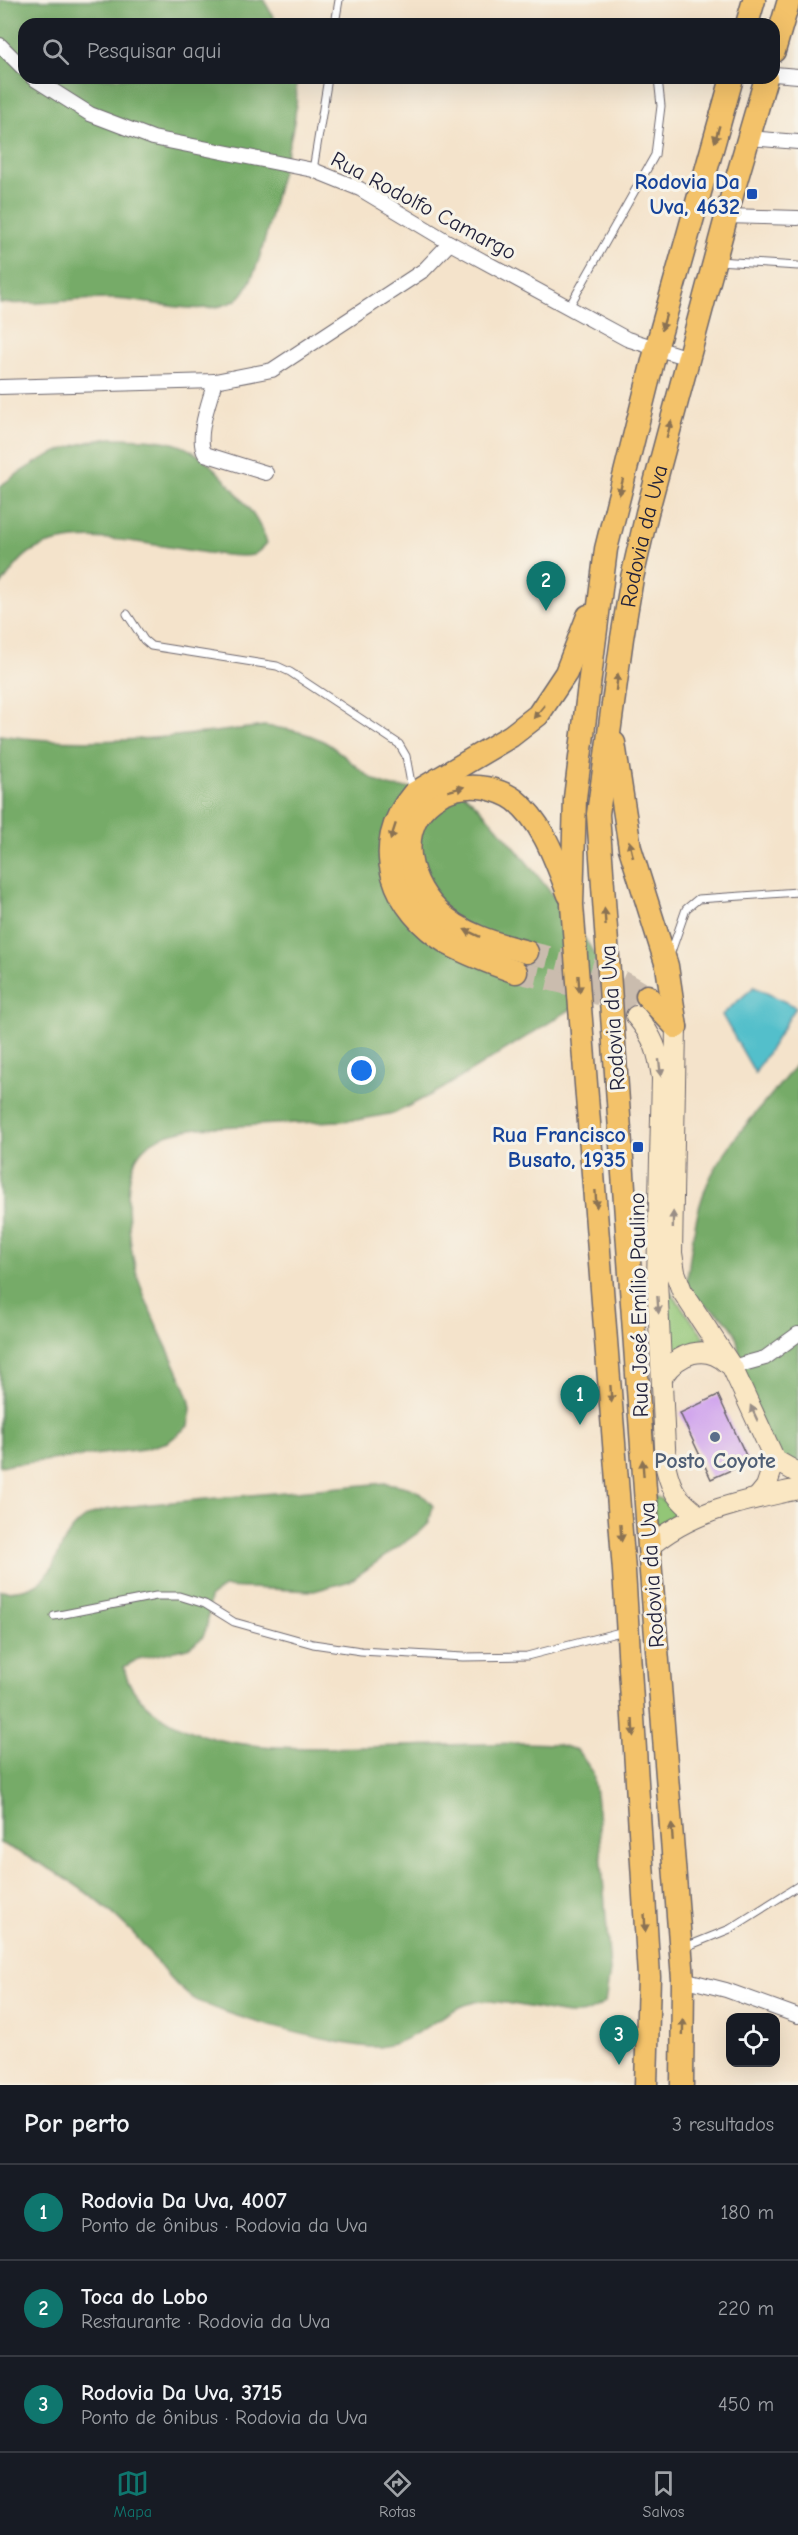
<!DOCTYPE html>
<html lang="pt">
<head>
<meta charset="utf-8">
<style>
  :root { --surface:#171b24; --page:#20242c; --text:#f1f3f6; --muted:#9ea1a6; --line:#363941; --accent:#0f766e }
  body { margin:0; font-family:"Comic Neue",sans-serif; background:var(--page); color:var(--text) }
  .controls { position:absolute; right:18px; bottom:18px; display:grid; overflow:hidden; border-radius:12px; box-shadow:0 6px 24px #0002 }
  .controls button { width:54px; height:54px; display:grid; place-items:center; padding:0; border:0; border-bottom:2px solid var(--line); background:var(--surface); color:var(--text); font:30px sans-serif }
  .you { position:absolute; left:362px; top:1071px; width:21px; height:21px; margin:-15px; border:4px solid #fff; border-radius:50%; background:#1a73e8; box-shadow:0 0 0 9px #1a73e833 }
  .badge { display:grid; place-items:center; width:39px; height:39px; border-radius:50%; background:var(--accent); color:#fff; font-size:20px; font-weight:700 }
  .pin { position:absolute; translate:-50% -50px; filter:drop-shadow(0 2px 3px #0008) }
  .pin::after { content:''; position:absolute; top:32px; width:21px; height:18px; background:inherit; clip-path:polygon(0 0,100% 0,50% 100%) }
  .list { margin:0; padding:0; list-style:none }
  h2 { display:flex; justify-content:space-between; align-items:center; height:78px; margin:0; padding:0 24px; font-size:26px }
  h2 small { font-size:20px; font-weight:400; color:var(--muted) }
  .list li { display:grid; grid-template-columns:39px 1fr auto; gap:18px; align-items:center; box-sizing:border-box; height:96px; padding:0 24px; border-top:2px solid var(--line) }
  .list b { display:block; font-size:22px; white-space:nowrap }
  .list p { margin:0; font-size:20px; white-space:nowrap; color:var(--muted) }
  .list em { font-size:20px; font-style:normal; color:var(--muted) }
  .icon { flex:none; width:33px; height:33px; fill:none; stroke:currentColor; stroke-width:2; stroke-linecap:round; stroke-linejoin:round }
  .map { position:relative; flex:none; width:798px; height:2085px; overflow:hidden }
  .search { position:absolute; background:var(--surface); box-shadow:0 6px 24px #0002; left:18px; right:18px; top:18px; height:66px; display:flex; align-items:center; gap:15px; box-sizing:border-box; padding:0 21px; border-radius:18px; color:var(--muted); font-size:22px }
  .sheet { height:366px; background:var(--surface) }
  nav { display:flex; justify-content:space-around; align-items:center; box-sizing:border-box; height:84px; border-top:2px solid var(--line); background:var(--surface); font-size:16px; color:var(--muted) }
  nav a { display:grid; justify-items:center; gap:3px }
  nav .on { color:var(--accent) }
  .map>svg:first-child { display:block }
  .green { fill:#93c677; stroke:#5a7459; stroke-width:1.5 }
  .forest { fill:#76ab68; stroke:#4c6652; stroke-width:1.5 }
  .water { fill:#52bfcb; stroke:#3a7083; stroke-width:1.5 }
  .building { fill:#d2a7ed }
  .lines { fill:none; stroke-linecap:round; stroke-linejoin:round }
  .primary-tunnel { stroke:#cabcae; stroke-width:22; stroke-dasharray:22 11; stroke-linecap:butt }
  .lane-casing { stroke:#6c666d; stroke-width:9 }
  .street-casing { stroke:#6c666d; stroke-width:16 }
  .secondary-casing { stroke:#6c666d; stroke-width:22 }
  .primary-casing { stroke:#6c666d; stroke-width:25 }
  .lane { stroke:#fff; stroke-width:7 }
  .street { stroke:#fff; stroke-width:14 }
  .secondary { stroke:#fae7c3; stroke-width:20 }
  .primary { stroke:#f3c26a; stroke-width:22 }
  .oneway { fill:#8a7252 }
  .oneway2 { fill:#998e86 }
  .transit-dot { fill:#1a4fb4; stroke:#f7f3e8; stroke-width:2 }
  .service-dot { fill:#5c6f8a; stroke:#f7f3e8; stroke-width:2 }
  .labels { text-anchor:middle; stroke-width:6; stroke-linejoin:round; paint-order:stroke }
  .transit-label { font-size:22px; font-weight:bold; fill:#164399; stroke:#f7f3e8; text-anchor:end }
  .street-label { font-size:22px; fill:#22223b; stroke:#f7f3e8 }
  .service-label { font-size:22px; font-weight:bold; fill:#4e5e75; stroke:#f7f3e8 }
</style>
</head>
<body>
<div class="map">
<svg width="798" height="2085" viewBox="0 0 798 2085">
  <rect width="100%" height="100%" fill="#f7f3e8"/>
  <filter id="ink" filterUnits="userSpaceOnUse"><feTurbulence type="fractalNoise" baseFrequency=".0167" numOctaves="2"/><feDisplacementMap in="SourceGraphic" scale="12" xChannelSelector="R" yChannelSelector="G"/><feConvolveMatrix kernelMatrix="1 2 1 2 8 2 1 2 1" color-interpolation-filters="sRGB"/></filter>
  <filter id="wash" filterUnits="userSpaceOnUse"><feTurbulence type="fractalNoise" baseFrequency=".008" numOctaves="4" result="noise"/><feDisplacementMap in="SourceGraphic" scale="24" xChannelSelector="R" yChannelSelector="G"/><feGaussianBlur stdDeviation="1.35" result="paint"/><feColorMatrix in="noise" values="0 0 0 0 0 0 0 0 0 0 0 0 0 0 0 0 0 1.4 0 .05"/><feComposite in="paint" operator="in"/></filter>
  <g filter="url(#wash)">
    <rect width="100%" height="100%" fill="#f4e3cb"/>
    <g class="green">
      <polygon points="667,1287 706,1340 667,1352"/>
      <polygon points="654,1496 681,1509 655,1527"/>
    </g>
    <g class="forest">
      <path d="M0,0H264L277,24H24V78H295C302,110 285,158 277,190C270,216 258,285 236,300C204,319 150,300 114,299C76,298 38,306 0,303Z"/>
      <path d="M111,438C174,439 190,439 233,489C248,506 260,522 267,543C263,547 258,553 253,555C239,558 221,554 207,553C156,547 82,525 34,550C20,557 10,574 0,586V486C38,459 64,444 111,438Z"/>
      <path d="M264,726C286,729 305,731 325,742C348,755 366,782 393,787C415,791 439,780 460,791C481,801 593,941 599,964C604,984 587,997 573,1008L442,1089L395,1113L357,1120L198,1128C147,1136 128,1148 128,1204C129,1233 131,1261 142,1289C151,1316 165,1343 177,1369C182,1381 190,1395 191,1408C191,1413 189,1420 188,1426L168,1442L144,1449L0,1466V735C88,748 176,737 264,726Z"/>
      <path d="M798,1062V1472C746,1451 743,1426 740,1374C739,1361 740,1346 735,1333C727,1315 702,1303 685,1294C691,1255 693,1210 712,1174C734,1133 770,1099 798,1062Z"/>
      <path d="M385,1483C408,1486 419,1488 433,1506L429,1523L422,1530L350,1581L314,1591L224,1587L210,1597L207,1627L202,1638L188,1648L138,1659L124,1667C131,1707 180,1730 216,1739C263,1750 315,1748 363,1747C416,1746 469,1744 523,1743L556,1744L577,1750L593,1772L598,1811L610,1971L605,2003C599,2006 592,2011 585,2013C565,2019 509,1999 482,2001C446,2004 418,2043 379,2047C349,2049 212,2014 188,1995C165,1977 151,1952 131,1931C93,1892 49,1866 0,1843V1591C68,1592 45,1546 85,1518C100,1508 123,1508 140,1505Z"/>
    </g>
    <polygon class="water" points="754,987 796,1007 755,1073 722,1015"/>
    <g id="blocks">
      <polygon class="building" points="718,1395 749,1462 711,1479 680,1413"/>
    </g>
  </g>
  <g filter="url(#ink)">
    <use href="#blocks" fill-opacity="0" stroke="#6c666d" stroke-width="1.5"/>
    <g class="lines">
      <g class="primary-tunnel">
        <path d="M527,952C575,963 605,969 647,996"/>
        <path d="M516,972C559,982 602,988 636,1016"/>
      </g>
      <defs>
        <g id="lane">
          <polyline points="335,24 339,0"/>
          <polyline points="313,170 328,78"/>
          <polyline points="717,261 798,266"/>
          <polyline points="569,307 655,155 661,106 658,78"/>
          <polyline points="127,614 144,640 151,646 277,666 290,672 399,744 406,756 412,789"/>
          <polyline points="670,955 686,909 698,899 798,892"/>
          <polyline points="54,1616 156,1596 179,1596 205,1604 234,1622 313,1644 361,1651 463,1657 527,1656 624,1631"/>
          <polyline points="683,1948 730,1929 798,1886"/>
        </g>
        <g id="street">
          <polyline points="0,45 24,69"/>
          <polyline points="774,74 798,76"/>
          <polyline points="33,78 90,114 153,138 313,170 360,189 450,243 627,339 688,358"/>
          <polyline points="748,138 798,142"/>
          <polyline points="726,216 798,218"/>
          <path d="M215,381C210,400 195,437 205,454L266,473"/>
          <polyline points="0,387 215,381 272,370 424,270 450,243"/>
          <polyline points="732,1367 765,1358 798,1334"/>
          <polyline points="683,1979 726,1990 798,2016"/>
        </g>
        <g id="secondary">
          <path d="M636,1016C654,1038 658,1050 662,1078L657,1280L666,1468C672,1493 678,1499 698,1515"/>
          <polyline points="676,1027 672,1253 675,1272 682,1291 732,1367 775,1460 798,1473"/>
          <path d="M663,1376C678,1353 705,1343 727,1363"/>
          <polyline points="757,1498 766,1487 775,1460"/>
          <path d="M649,1547C691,1510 745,1501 798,1489"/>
        </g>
        <g id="primary">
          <polyline points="747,24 754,0"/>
          <polyline points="774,51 789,0"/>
          <polyline points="614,743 630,848 667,966 676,1027"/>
          <path d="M527,952C496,944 460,934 437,910C404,877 395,819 442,794C456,787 470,785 486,788C495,790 507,794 515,800C544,823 556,862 569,895"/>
          <path d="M516,972C493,964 471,956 449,944C393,910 368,847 413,794L511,736L538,715L566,673L588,616"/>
          <polyline points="647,996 676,1027"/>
          <polyline points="646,2085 649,1977 624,1571 572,905 575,798 606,549 656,349 732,78"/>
          <path id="s1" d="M682,2085L683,1979L649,1547L598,814L622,638L632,578L647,513L734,188L766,78"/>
        </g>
      </defs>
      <use href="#lane" class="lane-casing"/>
      <use href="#street" class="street-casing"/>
      <use href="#secondary" class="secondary-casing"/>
      <use href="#primary" class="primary-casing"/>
      <use href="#lane" class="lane"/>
      <use href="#street" class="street"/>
      <use href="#secondary" class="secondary"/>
      <use href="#primary" class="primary"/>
    </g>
    <defs><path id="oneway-solid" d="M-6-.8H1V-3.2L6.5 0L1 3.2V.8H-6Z" transform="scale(1.5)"/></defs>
    <g class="oneway">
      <use href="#oneway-solid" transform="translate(717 134) rotate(106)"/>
      <use href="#oneway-solid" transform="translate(664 322) rotate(106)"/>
      <use href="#oneway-solid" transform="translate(669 429) rotate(-75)"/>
      <use href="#oneway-solid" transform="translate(621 487) rotate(104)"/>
      <use href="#oneway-solid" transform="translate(617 682) rotate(-83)"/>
      <use href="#oneway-solid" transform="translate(539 712) rotate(130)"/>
      <use href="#oneway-solid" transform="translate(456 789) rotate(-15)"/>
      <use href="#oneway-solid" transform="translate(393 832) rotate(108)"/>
      <use href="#oneway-solid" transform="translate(631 849) rotate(-104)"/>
      <use href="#oneway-solid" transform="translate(605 917) rotate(-94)"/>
      <use href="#oneway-solid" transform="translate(472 933) rotate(-155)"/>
      <use href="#oneway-solid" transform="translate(579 984) rotate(86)"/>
      <use href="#oneway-solid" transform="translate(596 1199) rotate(86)"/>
      <use href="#oneway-solid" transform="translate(611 1394) rotate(86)"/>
      <use href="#oneway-solid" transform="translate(643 1468) rotate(-94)"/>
      <use href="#oneway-solid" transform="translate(621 1533) rotate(86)"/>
      <use href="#oneway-solid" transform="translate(633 1728) rotate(87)"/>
      <use href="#oneway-solid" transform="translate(672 1832) rotate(-95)"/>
      <use href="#oneway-solid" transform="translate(645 1923) rotate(87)"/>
      <use href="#oneway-solid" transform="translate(683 2027) rotate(-89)"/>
    </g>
    <g class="oneway2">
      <use href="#oneway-solid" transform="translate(660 1068) rotate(83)"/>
      <use href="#oneway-solid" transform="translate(673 1220) rotate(-89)"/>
      <use href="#oneway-solid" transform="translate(658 1305) rotate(86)"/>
      <use href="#oneway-solid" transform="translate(754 1413) rotate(-115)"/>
    </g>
  </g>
  <g class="transit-dot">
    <rect x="746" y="188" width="12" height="12" rx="3"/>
    <rect x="632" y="1141" width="12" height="12" rx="3"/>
  </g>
  <circle class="service-dot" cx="715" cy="1437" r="6"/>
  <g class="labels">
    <g class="transit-label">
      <text x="740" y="189">Rodovia Da<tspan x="740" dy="25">Uva, 4632</tspan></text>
      <text x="626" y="1142">Rua Francisco<tspan x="626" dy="25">Busato, 1935</tspan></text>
    </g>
    <g class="street-label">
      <text transform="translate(424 205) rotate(28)" y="8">Rua Rodolfo Camargo</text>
      <text dy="8" stroke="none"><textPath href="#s1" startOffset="1556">Rodovia da Uva</textPath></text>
      <text transform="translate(612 1018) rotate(-94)" y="8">Rodovia da Uva</text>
      <text transform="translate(638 1305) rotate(-91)" y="8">Rua José Emílio Paulino</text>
      <text transform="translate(651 1575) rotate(-94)" y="8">Rodovia da Uva</text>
    </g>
    <g class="service-label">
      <text x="715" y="1468">Posto Coyote</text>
    </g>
  </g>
</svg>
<div class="controls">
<button><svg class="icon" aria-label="locate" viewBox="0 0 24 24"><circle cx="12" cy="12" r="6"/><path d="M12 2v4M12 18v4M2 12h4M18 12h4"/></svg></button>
</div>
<div class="you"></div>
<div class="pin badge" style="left:580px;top:1425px">1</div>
<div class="pin badge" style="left:546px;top:611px">2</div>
<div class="pin badge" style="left:619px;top:2065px">3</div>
<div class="search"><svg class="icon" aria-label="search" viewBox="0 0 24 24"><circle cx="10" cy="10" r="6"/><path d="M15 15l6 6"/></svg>Pesquisar aqui</div>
</div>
<section class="sheet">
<h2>Por perto<small>3 resultados</small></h2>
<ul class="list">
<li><span class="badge">1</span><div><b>Rodovia Da Uva, 4007</b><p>Ponto de ônibus · Rodovia da Uva</p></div><em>180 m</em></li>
<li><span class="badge">2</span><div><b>Toca do Lobo</b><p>Restaurante · Rodovia da Uva</p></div><em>220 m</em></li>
<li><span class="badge">3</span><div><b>Rodovia Da Uva, 3715</b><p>Ponto de ônibus · Rodovia da Uva</p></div><em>450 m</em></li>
</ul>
</section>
<nav>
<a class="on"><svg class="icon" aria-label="map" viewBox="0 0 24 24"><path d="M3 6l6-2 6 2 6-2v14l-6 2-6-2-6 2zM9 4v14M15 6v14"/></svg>Mapa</a>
<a><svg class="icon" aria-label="directions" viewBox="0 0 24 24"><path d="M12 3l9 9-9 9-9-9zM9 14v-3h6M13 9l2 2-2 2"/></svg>Rotas</a>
<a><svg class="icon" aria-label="saved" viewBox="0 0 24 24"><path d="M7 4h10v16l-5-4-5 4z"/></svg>Salvos</a>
</nav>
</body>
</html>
